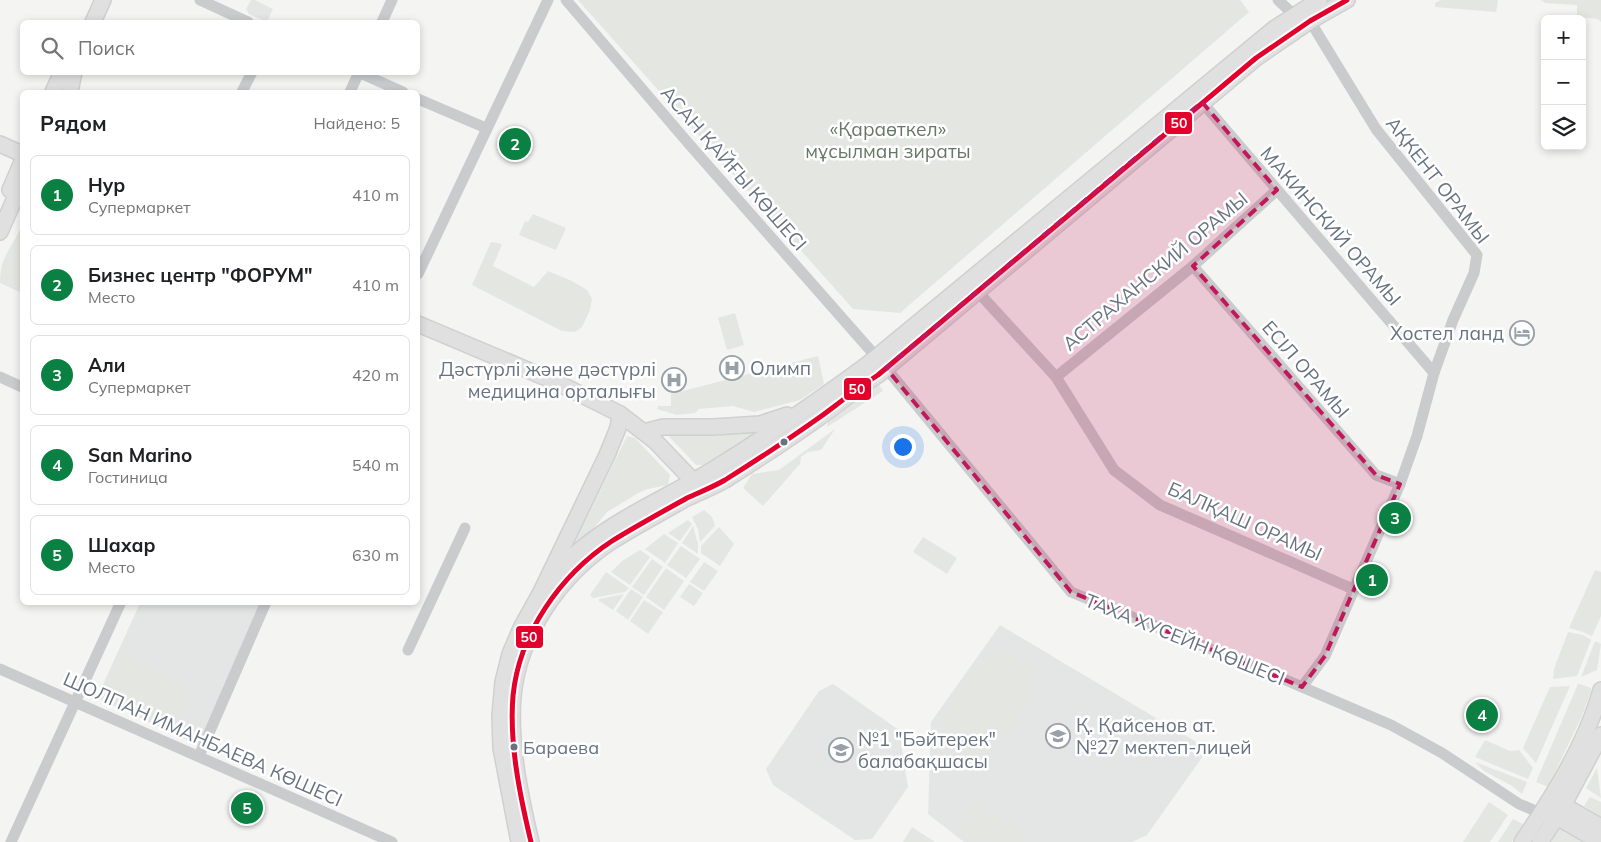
<!DOCTYPE html>
<html lang="ru">
<head>
<meta charset="utf-8">
<style>
  :root { --surface:#fff; --page:#f6f6f6; --text:#202124; --muted:#757577; --line:#e0e0e0; --accent:#0b8043 }
  body { margin:0; font-family:Mulish,sans-serif; background:var(--page); color:var(--text) }
  .controls { position:absolute; right:15px; top:15px; display:grid; overflow:hidden; border-radius:8px; box-shadow:0 2px 8px #0003 }
  .controls button { width:45px; height:45px; display:grid; place-items:center; padding:0; border:0; border-bottom:1px solid var(--line); background:var(--surface); color:var(--text); font:25px sans-serif }
  .you { position:absolute; left:902px; top:446px; width:18px; height:18px; margin:-12px; border:4px solid #fff; border-radius:50%; background:#1a73e8; box-shadow:0 0 0 8px #1a73e833 }
  .badge { display:grid; place-items:center; width:32px; height:32px; border-radius:50%; background:var(--accent); color:#fff; font-size:16px; font-weight:700 }
  .pin { position:absolute; translate:-50% -50%; border:2px solid #fff; box-shadow:0 1px 5px #0006 }
  .list { margin:0; padding:0; list-style:none }
  h2 { display:flex; justify-content:space-between; align-items:center; height:65px; margin:0; padding:0 20px; font-size:21px }
  h2 small { font-size:16px; font-weight:400; color:var(--muted) }
  .list li { display:grid; grid-template-columns:32px 1fr auto; gap:15px; align-items:center; box-sizing:border-box; height:80px; margin:0 10px 10px; padding:0 10px; border:1px solid var(--line); border-radius:8px }
  .list b { display:block; font-size:19px; white-space:nowrap }
  .list p { margin:0; font-size:16px; white-space:nowrap; color:var(--muted) }
  .list em { font-size:16px; font-style:normal; color:var(--muted) }
  .icon { flex:none; width:28px; height:28px; fill:none; stroke:currentColor; stroke-width:2; stroke-linecap:round; stroke-linejoin:round }
  .map { position:relative; flex:none; width:1601px; height:842px; overflow:hidden }
  .search { position:absolute; background:var(--surface); box-shadow:0 2px 8px #0003; left:20px; top:20px; width:400px; height:55px; display:flex; align-items:center; gap:12px; box-sizing:border-box; padding:0 18px; border-radius:8px; color:var(--muted); font-size:19px }
  .panel { position:absolute; background:var(--surface); box-shadow:0 2px 8px #0003; left:20px; top:90px; width:400px; height:515px; border-radius:8px }
  .map>svg:first-child { display:block }
  .built { fill:#e4e6e5 }
  .green { fill:#e4e7e1 }
  .lines { fill:none; stroke-linecap:round; stroke-linejoin:round }
  .major-casing { stroke:#d0d0d1; stroke-width:18 }
  .minor { stroke:#cacbcc; stroke-width:11 }
  .major { stroke:#dfe0df; stroke-width:15 }
  .bus-1-casing { stroke:#fff; stroke-width:9 }
  .bus-1 { stroke:#e4002b; stroke-width:5 }
  .marked { fill:#c2185b; fill-opacity:0.2; stroke:#c2185b; stroke-width:4; stroke-dasharray:10 6; stroke-linejoin:round }
  .bus-dot { fill:#677380; stroke:#fff; stroke-width:2 }
  .labels { text-anchor:middle; stroke-width:5; stroke-linejoin:round; paint-order:stroke }
  .bus-label { font-size:18px; fill:#677380; stroke:#fff; text-anchor:start }
  .park-label { font-size:19px; fill:#677865; stroke:#fff }
  .street-label { font-size:19px; fill:#677380; stroke:#fff }
  .poi-label { font-size:19px; fill:#677380; stroke:#fff; text-anchor:start }
  .line-badge { stroke:#fff; stroke-width:2 }
  .badge-label { font-size:14px; text-anchor:middle; font-weight:bold; fill:#fff }
</style>
</head>
<body>
<div class="map">
<svg width="1601" height="842" viewBox="0 0 1601 842">
  <rect width="100%" height="100%" fill="#f4f4f3"/>
  <g class="built">
    <polygon points="251,0 255,0 273,9 267,22 249,14 246,9"/>
    <polygon points="140,603 260,603 198,745 97,698"/>
    <polygon points="1000,625 1208,749 1147,835 1132,842 964,842 928,814 931,722"/>
    <polygon points="833,684 899,730 908,787 872,839 855,840 773,785 766,769 819,691"/>
  </g>
  <g class="green">
    <polygon points="578,0 1240,0 1249,12 900,313 853,309"/>
    <polygon points="1441,0 1511,0 1498,0 1496,12 1435,7 1435,3"/>
    <polygon points="1541,0 1601,0 1601,22 1598,19 1577,17 1577,5 1545,3"/>
    <polygon points="533,214 566,228 556,250 519,235 525,221 528,222"/>
    <path d="M22,225V293L0,283C0,255 12,249 22,225Z"/>
    <polygon points="491,242 502,244 493,266 534,287 548,271 572,281 587,290 592,299 590,310 582,327 575,332 562,331 472,285"/>
    <polygon points="735,313 744,345 727,350 718,318"/>
    <polygon points="818,356 824,384 800,400 754,412 733,406 699,409 695,413 677,415 657,409 658,406 671,406 671,394"/>
    <polygon points="877,381 883,391 827,427 828,421"/>
    <polygon points="835,429 821,450 808,452 801,457 800,464 763,506 743,488 752,474 779,470"/>
    <polygon points="761,430 705,465 696,465 664,431 701,435 731,434"/>
    <polygon points="627,436 635,438 670,475 668,485 648,489 640,492 607,512 594,528 575,542"/>
    <polygon points="704,510 712,517 715,526 700,542 698,529 692,517"/>
    <polygon points="688,520 692,524 680,541 668,533"/>
    <polygon points="693,526 698,544 698,554 682,543"/>
    <polygon points="719,527 734,544 720,566 701,553 701,546"/>
    <polygon points="664,534 678,543 665,563 645,549"/>
    <polygon points="923,537 957,558 947,574 913,552"/>
    <polygon points="681,546 700,559 686,578 667,565"/>
    <polygon points="640,550 650,557 630,585 611,572 622,561"/>
    <polygon points="652,559 663,567 644,595 632,587"/>
    <polygon points="704,562 718,571 704,591 690,582"/>
    <polygon points="666,568 684,581 664,610 646,597"/>
    <polygon points="1595,570 1601,572 1601,616 1592,636 1583,632 1569,628"/>
    <polygon points="606,572 629,588 625,592 593,598 590,595"/>
    <polygon points="689,584 703,593 694,606 680,597"/>
    <polygon points="631,589 643,597 628,620 616,611"/>
    <polygon points="624,594 613,610 599,601 599,599"/>
    <polygon points="644,600 663,612 648,634 630,621"/>
    <polygon points="1568,632 1583,635 1591,640 1577,676 1553,679 1554,669"/>
    <polygon points="1595,641 1601,644 1597,670 1581,677"/>
    <path d="M997,653C1001,654 1005,653 1009,654C1025,657 1037,676 1031,692C1027,703 1020,712 1013,721C1004,734 996,752 979,756C970,757 960,754 954,748C946,741 942,732 944,721C945,710 977,664 986,658C989,656 994,655 997,653Z"/>
    <polygon points="121,655 189,686 170,728 102,697"/>
    <polygon points="1578,684 1583,685 1591,688 1591,692 1581,718 1548,787 1536,782"/>
    <polygon points="1570,686 1536,763 1523,748 1550,687"/>
    <polygon points="1485,740 1510,751 1519,750 1533,768 1528,779 1475,757"/>
    <polygon points="1475,762 1527,782 1522,794 1512,786 1484,771"/>
    <polygon points="1597,768 1601,798 1586,788"/>
    <polygon points="1590,797 1601,802 1601,817 1584,806"/>
    <polygon points="975,801 1027,837 1023,842 979,842 958,827"/>
    <polygon points="1489,802 1508,815 1490,842 1463,842"/>
    <polygon points="1513,819 1523,824 1512,842 1498,842"/>
    <polygon points="1558,823 1589,842 1545,842"/>
    <polygon points="912,827 935,842 903,842"/>
  </g>
  <g class="lines">
    <defs>
      <g id="major">
        <polyline points="93,22 103,0"/>
        <polyline points="53,92 62,72"/>
        <polyline points="70,92 74,72"/>
        <polyline points="0,144 22,154"/>
        <polyline points="10,190 22,162"/>
        <polyline points="0,232 22,182"/>
        <polyline points="418,324 556,382 620,414 655,441 698,486"/>
        <polyline points="644,432 663,427 713,427 760,424 787,415"/>
        <path d="M540,594C553,578 565,562 581,549C621,516 670,496 714,469C767,436 818,401 868,364L1275,28L1319,0"/>
        <polyline points="1554,802 1563,805 1601,827"/>
        <polyline points="1548,815 1557,817 1600,842"/>
        <polyline points="519,842 501,748 500,716 503,682 510,654 521,628 540,594 607,455 618,428 620,414"/>
        <path d="M531,842C520,796 509,743 513,696C519,634 560,575 612,541C636,526 662,512 687,498C700,492 713,487 725,480C757,460 789,439 820,417C839,403 858,388 878,375L1256,58L1310,21L1347,0"/>
        <path d="M1522,842C1553,796 1586,744 1601,690"/>
        <polyline points="1540,842 1557,817 1601,735"/>
      </g>
    </defs>
    <use href="#major" class="major-casing"/>
    <g class="minor">
      <polyline points="200,0 248,22"/>
      <polyline points="566,0 689,144 886,368 1071,592 1267,672 1391,725 1442,753 1519,804 1541,813"/>
      <polyline points="1278,0 1294,15"/>
      <polyline points="382,22 392,0"/>
      <polyline points="358,72 403,92"/>
      <polyline points="242,92 252,72"/>
      <polyline points="350,92 359,72"/>
      <polyline points="418,99 486,128"/>
      <polyline points="1202,102 1434,373"/>
      <polyline points="1193,266 1376,475 1400,484"/>
      <polyline points="418,274 548,0"/>
      <polyline points="978,292 1056,377 1114,470 1160,505 1353,589"/>
      <polyline points="0,377 22,387"/>
      <polyline points="1056,377 1193,266 1277,190"/>
      <polyline points="408,650 465,528"/>
      <polyline points="0,669 392,842"/>
      <polyline points="1302,687 1325,656 1400,484 1417,436 1434,373 1453,320 1474,273 1477,255 1376,129 1310,21"/>
      <polyline points="199,756 266,602"/>
      <polyline points="11,842 121,602"/>
    </g>
    <use href="#major" class="major"/>
    <defs>
      <path id="bus-1" d="M531,842C520,796 509,743 513,696C519,634 560,575 612,541C636,526 662,512 687,498C700,492 713,487 725,480C757,460 789,439 820,417C839,403 858,388 878,375L1256,58L1310,21L1347,0"/>
    </defs>
    <use href="#bus-1" class="bus-1-casing"/>
    <use href="#bus-1" class="bus-1"/>
  </g>
  <path class="marked" d="M1202,102L1277,190L1193,266L1376,475L1400,484L1325,656L1302,687L1071,592L886,368Z"/>
  <defs>
    <symbol id="hotel-ring" viewBox="-11 -11 22 22"><circle r="9.5" fill="#fff" stroke="#98a0a8" stroke-width="1.5"/><path d="M-6-4.5h1.5V1H6V5H4.5V3h-9V5H-6ZM-4 0a1.8 1.8 0 1 1 3.6 0ZM.5 0V-2.5h3Q6-2.5 6 0Z" fill="#98a0a8"/></symbol>
    <symbol id="hospital-ring" viewBox="-11 -11 22 22"><circle r="9.5" fill="#fff" stroke="#98a0a8" stroke-width="1.5"/><path d="M-5-5h3v3.5h4V-5h3V5h-3V1.5h-4V5h-3Z" fill="#98a0a8"/></symbol>
    <symbol id="school-ring" viewBox="-11 -11 22 22"><circle r="9.5" fill="#fff" stroke="#98a0a8" stroke-width="1.5"/><path d="M0-5L7-2L0 1L-7-2ZM-4 1L0 2.5L4 1V4Q0 6-4 4Z" fill="#98a0a8"/></symbol>
  </defs>
  <g fill-rule="evenodd">
    <use href="#hotel-ring" x="1508" y="319" width="28" height="28"/>
    <use href="#hospital-ring" x="718" y="354" width="28" height="28"/>
    <use href="#hospital-ring" x="660" y="366" width="28" height="28"/>
    <use href="#school-ring" x="1044" y="722" width="28" height="28"/>
    <use href="#school-ring" x="827" y="736" width="28" height="28"/>
  </g>
  <g class="bus-dot">
    <circle cx="784" cy="442" r="4.5"/>
    <circle cx="514" cy="747" r="4.5"/>
  </g>
  <g class="labels">
    <g class="bus-label">
      <text x="523" y="754">Бараева</text>
    </g>
    <g class="park-label">
      <text x="888" y="136">«Қараөткел»<tspan x="888" dy="22">мұсылман зираты</tspan></text>
    </g>
    <g class="street-label">
      <text transform="translate(734 168) rotate(49)" y="7">АСАН ҚАЙҒЫ КӨШЕСІ</text>
      <text transform="translate(1438 180) rotate(52)" y="7">АҚКЕНТ ОРАМЫ</text>
      <text transform="translate(1331 226) rotate(49)" y="7">МАКИНСКИЙ ОРАМЫ</text>
      <text transform="translate(1155 271) rotate(-40)" y="7">АСТРАХАНСКИЙ ОРАМЫ</text>
      <text transform="translate(1306 369) rotate(49)" y="7">ЕСІЛ ОРАМЫ</text>
      <text transform="translate(1245 521) rotate(24)" y="7">БАЛҚАШ ОРАМЫ</text>
      <text transform="translate(1185 639) rotate(22)" y="7">ТАХА ХУСЕЙН КӨШЕСІ</text>
      <text transform="translate(203 739) rotate(24)" y="7">ШОЛПАН ИМАНБАЕВА КӨШЕСІ</text>
    </g>
    <g class="poi-label">
      <text x="1504" y="340" text-anchor="end">Хостел ланд</text>
      <text x="750" y="375">Олимп</text>
      <text x="656" y="376" text-anchor="end">Дәстүрлі және дәстүрлі<tspan x="656" dy="22">медицина орталығы</tspan></text>
      <text x="1076" y="732">Қ. Қайсенов ат.<tspan x="1076" dy="22">№27 мектеп-лицей</tspan></text>
      <text x="858" y="746">№1 "Бәйтерек"<tspan x="858" dy="22">балабақшасы</tspan></text>
    </g>
  </g>
  <g class="line-badge">
    <rect x="1164" y="111" width="29" height="24" rx="5" fill="#e4002b"/>
    <rect x="843" y="377" width="29" height="24" rx="5" fill="#e4002b"/>
    <rect x="515" y="625" width="29" height="24" rx="5" fill="#e4002b"/>
  </g>
  <g class="badge-label">
    <text x="1179" y="128">50</text>
    <text x="857" y="394">50</text>
    <text x="529" y="642">50</text>
  </g>
</svg>
<div class="controls">
<button>+</button>
<button>−</button>
<button><svg class="icon" aria-label="layers" viewBox="0 0 24 24"><path d="M12 4l9 5-9 5-9-5zM3 14l9 5 9-5"/></svg></button>
</div>
<div class="you"></div>
<div class="pin badge" style="left:1372px;top:580px">1</div>
<div class="pin badge" style="left:515px;top:144px">2</div>
<div class="pin badge" style="left:1395px;top:518px">3</div>
<div class="pin badge" style="left:1482px;top:715px">4</div>
<div class="pin badge" style="left:247px;top:808px">5</div>
<div class="search"><svg class="icon" aria-label="search" viewBox="0 0 24 24"><circle cx="10" cy="10" r="6"/><path d="M15 15l6 6"/></svg>Поиск</div>
<section class="panel">
<h2>Рядом<small>Найдено: 5</small></h2>
<ul class="list">
<li><span class="badge">1</span><div><b>Нур</b><p>Супермаркет</p></div><em>410 m</em></li>
<li><span class="badge">2</span><div><b>Бизнес центр &quot;ФОРУМ&quot;</b><p>Место</p></div><em>410 m</em></li>
<li><span class="badge">3</span><div><b>Али</b><p>Супермаркет</p></div><em>420 m</em></li>
<li><span class="badge">4</span><div><b>San Marino</b><p>Гостиница</p></div><em>540 m</em></li>
<li><span class="badge">5</span><div><b>Шахар</b><p>Место</p></div><em>630 m</em></li>
</ul>
</section>
</div>
</body>
</html>
